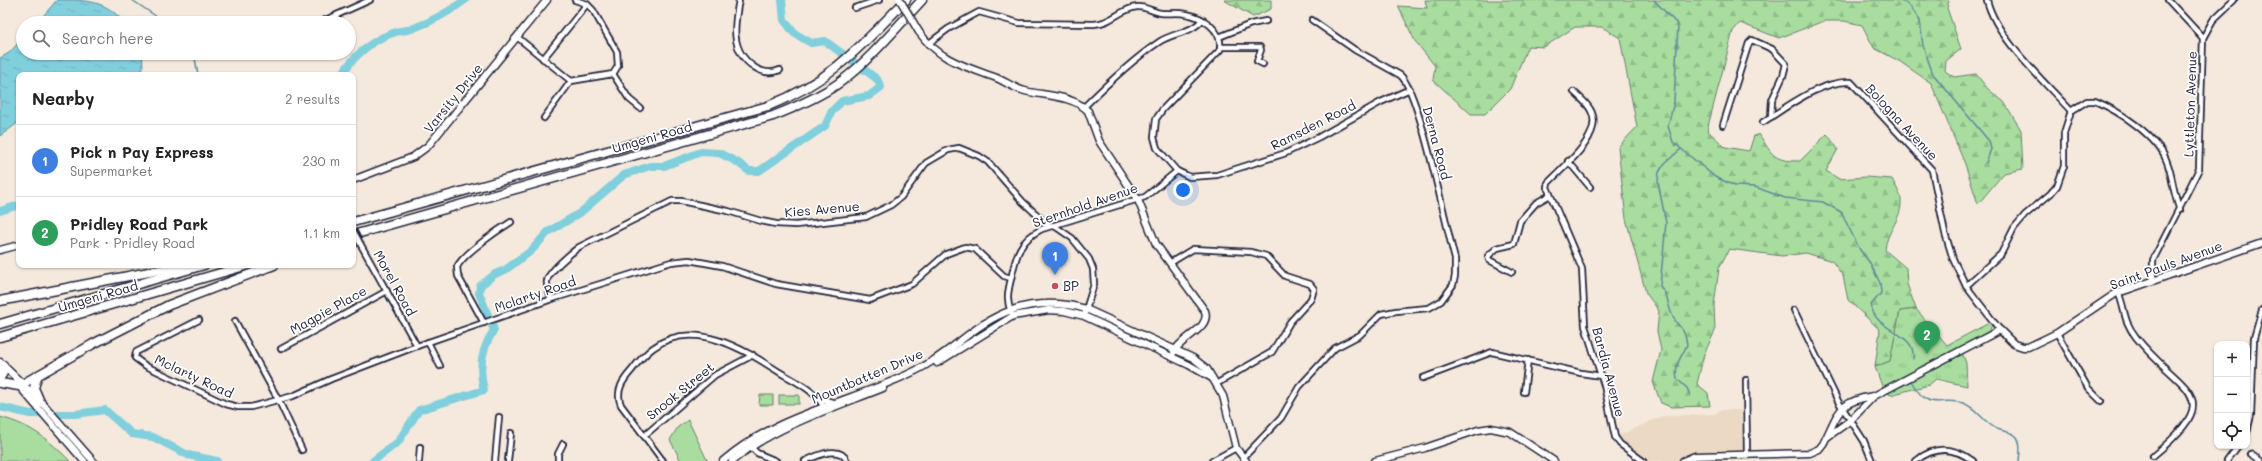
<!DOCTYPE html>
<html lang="en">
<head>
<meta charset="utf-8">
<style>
  :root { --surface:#fff; --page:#f6f6f6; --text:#222; --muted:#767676; --line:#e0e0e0; --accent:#d1495b }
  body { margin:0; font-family:Mali,sans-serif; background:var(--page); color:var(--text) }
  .controls { position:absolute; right:12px; bottom:12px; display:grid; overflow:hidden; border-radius:8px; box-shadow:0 1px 3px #0004 }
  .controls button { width:36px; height:36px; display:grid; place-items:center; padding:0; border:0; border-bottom:1px solid var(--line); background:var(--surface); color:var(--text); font:20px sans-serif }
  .you { position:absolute; left:1183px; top:190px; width:14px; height:14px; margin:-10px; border:3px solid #fff; border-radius:50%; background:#1a73e8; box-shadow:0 0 0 6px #1a73e833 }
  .badge { display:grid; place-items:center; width:26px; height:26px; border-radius:50%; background:var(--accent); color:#fff; font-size:13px; font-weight:700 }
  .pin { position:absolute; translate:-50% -33px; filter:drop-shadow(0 1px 2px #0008) }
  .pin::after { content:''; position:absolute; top:21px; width:14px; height:12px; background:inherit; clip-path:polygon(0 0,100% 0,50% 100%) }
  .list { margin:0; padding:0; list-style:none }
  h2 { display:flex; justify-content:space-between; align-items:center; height:52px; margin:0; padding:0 16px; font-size:17px }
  h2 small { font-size:13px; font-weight:400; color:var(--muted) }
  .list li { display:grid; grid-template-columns:26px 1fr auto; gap:12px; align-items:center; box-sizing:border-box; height:72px; padding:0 16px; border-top:1px solid var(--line) }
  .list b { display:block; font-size:15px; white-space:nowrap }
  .list p { margin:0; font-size:13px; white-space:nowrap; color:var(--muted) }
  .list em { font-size:13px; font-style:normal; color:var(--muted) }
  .icon { flex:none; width:22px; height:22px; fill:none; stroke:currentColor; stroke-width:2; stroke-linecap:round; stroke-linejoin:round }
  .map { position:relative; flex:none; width:2262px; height:461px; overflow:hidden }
  .search { position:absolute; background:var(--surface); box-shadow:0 1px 3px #0004; left:16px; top:16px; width:340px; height:44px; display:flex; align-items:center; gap:10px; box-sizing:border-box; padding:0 14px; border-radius:22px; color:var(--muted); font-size:15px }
  .panel { position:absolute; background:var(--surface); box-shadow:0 1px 3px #0004; left:16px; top:72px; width:340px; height:196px; border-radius:8px }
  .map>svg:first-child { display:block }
  .built { fill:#ecd9c3 }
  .grass { fill:#a8dd9f; stroke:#65806d }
  .forest { fill:url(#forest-firs); stroke:#65806d }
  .park { fill:url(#park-tufts); stroke:#65806d }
  .water { fill:url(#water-ripples); stroke:#5a8a9c }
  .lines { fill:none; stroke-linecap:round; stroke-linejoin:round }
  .stream { stroke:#5a8a9c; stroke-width:1.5 }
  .river { stroke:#80cfdd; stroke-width:8 }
  .street-casing { stroke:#22223b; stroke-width:8 }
  .secondary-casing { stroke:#22223b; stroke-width:9 }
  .highway-casing { stroke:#22223b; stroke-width:11 }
  .street { stroke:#fff; stroke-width:4.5 }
  .secondary { stroke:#fff; stroke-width:6 }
  .highway { stroke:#fff; stroke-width:8 }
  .street-bridge-casing { stroke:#22223b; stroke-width:8; stroke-linecap:butt }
  .secondary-bridge-casing { stroke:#22223b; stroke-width:9; stroke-linecap:butt }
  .street-bridge { stroke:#fff; stroke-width:4.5 }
  .secondary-bridge { stroke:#fff; stroke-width:6 }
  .poi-dot { fill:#d1495b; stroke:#fff; stroke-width:1.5 }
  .labels { text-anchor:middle; stroke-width:3.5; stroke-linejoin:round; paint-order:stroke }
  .street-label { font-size:13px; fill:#22223b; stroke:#fff }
  .poi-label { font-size:13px; fill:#22223b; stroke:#fff; text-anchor:start }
</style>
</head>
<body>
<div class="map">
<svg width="2262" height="461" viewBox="0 0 2262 461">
  <defs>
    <pattern id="forest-firs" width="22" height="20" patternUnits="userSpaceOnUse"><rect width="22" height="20" fill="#a8dd9f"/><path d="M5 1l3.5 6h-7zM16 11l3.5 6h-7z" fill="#90bd8a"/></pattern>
    <pattern id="park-tufts" width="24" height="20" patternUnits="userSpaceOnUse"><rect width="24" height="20" fill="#a8dd9f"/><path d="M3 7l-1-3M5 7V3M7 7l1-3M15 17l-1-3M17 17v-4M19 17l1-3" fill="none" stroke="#90bd8a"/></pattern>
    <pattern id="water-ripples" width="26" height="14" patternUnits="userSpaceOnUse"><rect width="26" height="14" fill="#80cfdd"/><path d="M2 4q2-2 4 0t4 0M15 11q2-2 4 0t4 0" fill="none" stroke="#6eb1bf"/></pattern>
  </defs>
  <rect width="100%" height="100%" fill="#f4e9dc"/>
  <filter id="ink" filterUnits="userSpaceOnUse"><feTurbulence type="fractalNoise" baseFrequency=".025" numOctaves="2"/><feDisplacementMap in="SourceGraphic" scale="8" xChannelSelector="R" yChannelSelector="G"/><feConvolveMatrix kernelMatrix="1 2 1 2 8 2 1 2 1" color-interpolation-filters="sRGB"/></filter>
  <g filter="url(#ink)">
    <polygon class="built" points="1720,410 1741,410 1743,452 1687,454 1678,461 1647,461 1621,440 1618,436 1662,416 1715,414"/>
    <g class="grass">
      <polygon points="760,395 773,395 773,405 759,405"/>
      <rect x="779" y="395" width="20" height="9"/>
      <path d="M0,417C31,425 48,439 70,461H0Z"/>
      <polygon points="688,420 707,460 707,461 681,461 670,440 678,427"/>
    </g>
    <g class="forest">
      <polygon points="1224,0 1271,0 1271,9 1253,17"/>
      <path d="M1425,0H1949L1947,8L1961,49L1946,61L1945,71L1954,77L1976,74L1988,89L2004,102L2021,130L2023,169L2004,173L1978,204L1965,164L1931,83L1899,61L1874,48L1862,25L1844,21H1824L1779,38L1740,23L1733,31L1707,130L1725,147L1749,151L1754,136L1759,134C1773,156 1773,161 1800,161L1827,134L1838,149L1826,171L1839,179L1866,177L1892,179C1895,185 1900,193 1901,199C1903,219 1886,231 1885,250L1906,268L1907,284L1916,309L1900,311L1890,361L1875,367L1880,330L1848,300L1843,276L1832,261L1806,253L1782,256L1729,249L1719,268L1714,305L1715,331L1704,354L1697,384L1708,393L1710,406L1671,407L1661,403L1653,382L1661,350L1657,331L1659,311L1646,293L1626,219L1618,147L1637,127L1620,38L1602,27H1575L1544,47L1528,46L1510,89L1485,114H1471L1433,80L1435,66L1415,41L1398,6L1427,8Z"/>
    </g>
    <polygon class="park" points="1916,309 1947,345 1991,322 1992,325 1989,332 1960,347 1966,363 1967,386 1936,379 1929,385 1890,395 1882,386 1875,367 1890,361 1900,311"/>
    <g class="water">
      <path d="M57,0C88,0 105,0 125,23H37Z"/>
      <polygon points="23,38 23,53 142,53 143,66 140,75 19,75 19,122 0,136 0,58 9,53"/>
    </g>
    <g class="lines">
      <g class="stream">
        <polyline points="132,0 166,23"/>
        <path d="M1654,0L1678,25L1674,102L1668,126L1673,142L1715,177L1735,186L1755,187L1785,198L1823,202L1841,212L1860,250L1870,263L1880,283L1881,293L1871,305C1875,333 1917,331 1913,359"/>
        <polyline points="1901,0 1910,6 1920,21 1923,46 1933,74 1989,141 1991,149 1986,163"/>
        <polyline points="194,53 198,75"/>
        <path d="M1681,149L1665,163L1659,172L1658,182L1666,223L1660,286C1671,300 1666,303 1673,317C1680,331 1684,325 1687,345C1681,358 1674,364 1677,379L1687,388L1690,395"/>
        <path d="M1911,381C1930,414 1938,396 1963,403C1976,407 1984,423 1997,429C2004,432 2012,431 2017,437C2021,443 2020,454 2019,461"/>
      </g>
      <g class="river">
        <path d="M342,75C353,55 375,38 396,32C402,30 408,31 414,28C433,21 449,12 465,0"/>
        <polyline points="0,211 19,205"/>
        <polyline points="0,407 30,414 75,414 105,410 132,434 153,437 188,455 217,461"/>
        <path d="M373,461L398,442L419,410L484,390C478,368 481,349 494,330L479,293L480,286L495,274L505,270L531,251L548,232L580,213L624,175L650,166H664L701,152L719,153L737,162L749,171H759L825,126L832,111L842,101L869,96L881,87L877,79L825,41L811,43L794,33L784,20L782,0"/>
      </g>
      <defs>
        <g id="street">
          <path d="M739,0C734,25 730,51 754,67C763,73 771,74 780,70"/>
          <path d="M1987,0C1996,38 2044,81 2071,111"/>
          <polyline points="2168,0 2203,38"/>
          <polyline points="855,8 879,0"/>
          <polyline points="319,23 370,0"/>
          <polyline points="517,37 571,81 613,74 618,66 617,52 593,10 587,4 575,0"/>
          <polyline points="1219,37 1251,24 1266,21"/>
          <path d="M928,44L948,29L979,12L1019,23L1094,24C1110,24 1122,8 1137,7C1145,6 1153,12 1161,13C1169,14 1178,12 1186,14C1203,17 1223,30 1220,50L1163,109L1156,119L1154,137L1157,148L1177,171L1190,177L1217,175L1286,153L1319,137L1381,102L1410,89"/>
          <polyline points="1220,47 1260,47 1261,50 1257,61 1263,64"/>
          <polyline points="543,59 587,4"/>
          <polyline points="613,74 629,99 640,108"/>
          <path d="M1574,92C1580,98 1589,104 1592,113C1602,137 1563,167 1548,183L1547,187L1582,269L1585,326L1604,385L1615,437L1620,444L1643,461"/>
          <path d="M1084,107C1107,84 1132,60 1159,42C1172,33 1192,33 1202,20"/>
          <path d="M2071,111L2087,101H2095C2119,111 2158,136 2167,162C2173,177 2173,194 2180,210"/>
          <polyline points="544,118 571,81"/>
          <path d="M1763,122C1787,107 1821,80 1851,82L1932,170L1945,233L1953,259L1966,286L2000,330"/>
          <polyline points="1723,125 1749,43 1752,40 1772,49 1786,64 1783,76 1772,100 1771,117"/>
          <polyline points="1568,161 1590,187"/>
          <polyline points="361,245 417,346"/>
          <polyline points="1170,263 1193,249 1251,252 1266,256 1285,276 1310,284 1314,289 1311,299 1290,322 1272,352 1216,384"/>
          <polyline points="1512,272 1489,260 1488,256 1497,248 1514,244 1520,221 1536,203 1550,195"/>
          <polyline points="2153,280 2153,260 2199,169 2203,38 2213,20 2234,0"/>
          <polyline points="1966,286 2001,254 2014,228 2025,215 2050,194 2057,186 2064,166 2064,133 2071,111"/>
          <path d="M2118,292C2126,310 2122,319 2136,337C2178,392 2231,392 2153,456"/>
          <path d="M552,299C550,294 546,287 547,281C548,272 571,253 579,247L672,201H681L728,211L761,221L776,224L796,225L866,217L891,205L901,197L926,163L948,150L959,148L979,156L988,162L1023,202L1047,224L1056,227L1072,238L1089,259L1093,269L1094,284L1084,316"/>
          <polyline points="1794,310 1838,401 1864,441 1872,461"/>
          <path d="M1011,312C1006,300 1008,291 1011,279C1016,256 1019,240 1042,229L1145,197L1177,171"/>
          <polyline points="199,320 140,350 136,352 135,358 146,366 226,404 238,407 251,407 293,396 331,379 417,346 552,299 671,262 689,260 722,266 776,284 870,300 912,284 946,254 965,247 975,249 1004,276 1011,278"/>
          <polyline points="235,321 279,401 302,450"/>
          <path d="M484,323L458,276L457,267C463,254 498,230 511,222"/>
          <polyline points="2057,333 2088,388 2101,401"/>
          <polyline points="428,342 440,366"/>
          <polyline points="281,349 387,291"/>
          <polyline points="1423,378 1492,352 1581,373 1601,376"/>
          <polyline points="1746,380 1747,455"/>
          <polyline points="1524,392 1528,360"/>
          <polyline points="2247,432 2251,415 2254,338 2262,310"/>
          <polyline points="644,436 715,375 753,355"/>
          <polyline points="750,446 757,453 776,461"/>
          <polyline points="2250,454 2261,461"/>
          <path d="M1243,458L1281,418L1299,387L1335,348L1360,335L1381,314L1396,311L1429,308L1441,301L1453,285L1455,276V259C1446,228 1419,89 1400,75L1355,50L1312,20"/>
          <polyline points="419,461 420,447"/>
          <polyline points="495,461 499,417"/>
          <polyline points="508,461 511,433"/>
          <polyline points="558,461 558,454 563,444"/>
          <path d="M663,461L621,405C615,391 623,380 632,370C638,362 645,354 653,348C694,317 746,351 781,373C798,383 817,391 825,410"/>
          <path d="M805,461C816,456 840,444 847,461"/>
          <polyline points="1212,461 1236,448"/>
          <path d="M1916,461C1935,445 1954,447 1973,461"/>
          <polyline points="2227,461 2238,446"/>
        </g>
        <g id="secondary">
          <path d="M919,32C939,60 964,66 994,77C1005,81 1013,88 1025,91C1044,96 1073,95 1088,111L1099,141L1138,200L1156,244L1205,311C1211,329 1181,337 1174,352"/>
          <polyline points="353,180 413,157 428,146 547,0"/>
          <polyline points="0,250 19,245"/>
          <polyline points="0,362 44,405 93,461"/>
          <polyline points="937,363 1013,316 1049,310 1064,311 1084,316 1189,365 1212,378"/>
          <polyline points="20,387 84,461"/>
          <polyline points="818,398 833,403"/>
          <polyline points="1827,437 1851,420 1874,396 2000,330 2014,344 2023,347 2028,347 2057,333 2115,294 2262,243"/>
          <path d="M723,461C778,413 854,402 917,370C951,353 976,322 1012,310C1036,302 1061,302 1086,309L1193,358L1207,369L1223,396L1236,448L1246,461"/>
          <path d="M732,461C775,426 833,408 883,388"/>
          <polyline points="1375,461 1425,448 1478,430 1491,428 1510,432 1554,461"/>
          <path d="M1683,461L1695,456L1810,453L1819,449L1823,444C1838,416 1836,401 1874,396"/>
        </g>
        <g id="highway">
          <path d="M353,222L768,106C830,82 861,46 906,0"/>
          <path d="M353,235L773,116C796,107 819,97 839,83C870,60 896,28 922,0"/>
          <polyline points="0,301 185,265"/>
          <polyline points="0,324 204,265"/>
          <polyline points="0,337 248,265"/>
          <polyline points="37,377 34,388 40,402"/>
          <polyline points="0,378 3,373 3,365"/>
          <polyline points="0,383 19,386 93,344 169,305 274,265"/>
        </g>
      </defs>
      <use href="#street" class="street-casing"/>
      <use href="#secondary" class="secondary-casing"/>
      <use href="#highway" class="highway-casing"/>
      <use href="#street" class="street"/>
      <use href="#secondary" class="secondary"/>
      <use href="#highway" class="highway"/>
      <defs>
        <polyline id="street-bridge" points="353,230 361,245"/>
        <polyline id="secondary-bridge" points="900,0 919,32"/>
      </defs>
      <use href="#street-bridge" class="street-bridge-casing"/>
      <use href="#secondary-bridge" class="secondary-bridge-casing"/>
      <use href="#street-bridge" class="street-bridge"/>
      <use href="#secondary-bridge" class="secondary-bridge"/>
    </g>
  </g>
  <circle class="poi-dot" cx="1055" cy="286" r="4"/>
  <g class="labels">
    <g class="street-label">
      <text transform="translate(453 98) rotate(-51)" y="5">Varsity Drive</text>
      <text transform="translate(2190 104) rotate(-88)" y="5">Lyttleton Avenue</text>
      <text transform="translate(1902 122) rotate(47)" y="5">Bologna Avenue</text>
      <text transform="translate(1313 125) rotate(-27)" y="5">Ramsden Road</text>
      <text transform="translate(652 137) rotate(-16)" y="5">Umgeni Road</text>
      <text transform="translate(1437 143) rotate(75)" y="5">Derna Road</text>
      <text transform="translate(1085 205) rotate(-19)" y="5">Sternhold Avenue</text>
      <text transform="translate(822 209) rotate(-5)" y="5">Kies Avenue</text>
      <text transform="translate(2166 265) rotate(-20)" y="5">Saint Pauls Avenue</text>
      <text transform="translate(395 283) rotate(61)" y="5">Morel Road</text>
      <text transform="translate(535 294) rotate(-19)" y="5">Mclarty Road</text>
      <text transform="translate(98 296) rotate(-16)" y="5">Umgeni Road</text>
      <text transform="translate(328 310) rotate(-29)" y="5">Magpie Place</text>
      <text transform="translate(1609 372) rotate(75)" y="5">Bardia Avenue</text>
      <text transform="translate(194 376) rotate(25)" y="5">Mclarty Road</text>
      <text transform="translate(867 376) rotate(-23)" y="5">Mountbatten Drive</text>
      <text transform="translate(680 391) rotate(-39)" y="5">Snook Street</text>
    </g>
    <g class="poi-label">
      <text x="1063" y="291">BP</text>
    </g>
  </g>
</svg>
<div class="controls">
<button>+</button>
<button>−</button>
<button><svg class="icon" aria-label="locate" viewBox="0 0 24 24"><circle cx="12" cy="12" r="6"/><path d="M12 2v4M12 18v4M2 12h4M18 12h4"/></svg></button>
</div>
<div class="you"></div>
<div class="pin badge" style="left:1055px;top:275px;background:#3f7fe0">1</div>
<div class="pin badge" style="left:1927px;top:354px;background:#2e9e5b">2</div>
<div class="search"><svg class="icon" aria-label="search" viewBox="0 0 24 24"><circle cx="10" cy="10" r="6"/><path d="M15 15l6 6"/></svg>Search here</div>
<section class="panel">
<h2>Nearby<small>2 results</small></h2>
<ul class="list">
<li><span class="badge" style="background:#3f7fe0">1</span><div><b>Pick n Pay Express</b><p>Supermarket</p></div><em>230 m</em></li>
<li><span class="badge" style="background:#2e9e5b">2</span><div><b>Pridley Road Park</b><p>Park · Pridley Road</p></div><em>1.1 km</em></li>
</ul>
</section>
</div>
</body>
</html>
